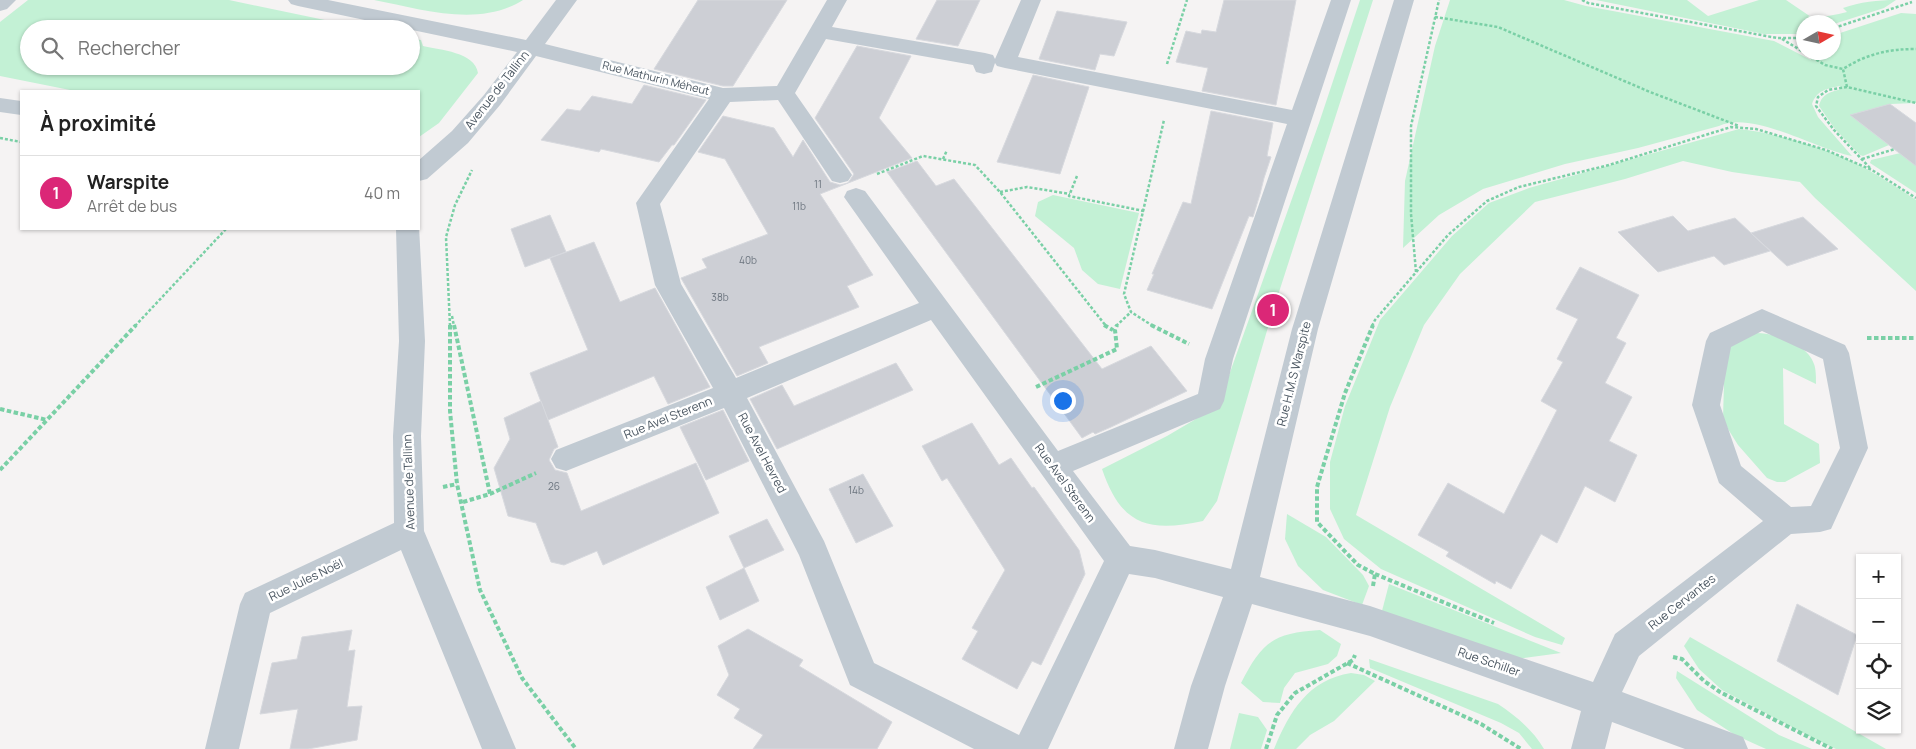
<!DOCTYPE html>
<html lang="fr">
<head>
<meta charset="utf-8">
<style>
  :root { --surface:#fff; --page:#f2f2f2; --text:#222; --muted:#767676; --line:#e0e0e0; --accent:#db2777 }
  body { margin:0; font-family:Manrope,sans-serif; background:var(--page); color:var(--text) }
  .controls { position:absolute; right:15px; bottom:15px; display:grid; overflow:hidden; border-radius:0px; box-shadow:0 1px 4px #0004 }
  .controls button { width:45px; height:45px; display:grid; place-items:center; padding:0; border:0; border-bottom:1px solid var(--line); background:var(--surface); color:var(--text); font:25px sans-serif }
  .compass { position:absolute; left:1796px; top:15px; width:45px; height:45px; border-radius:50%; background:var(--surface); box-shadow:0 1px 4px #0004; rotate:81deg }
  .you { position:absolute; left:1062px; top:400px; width:18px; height:18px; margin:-12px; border:4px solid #fff; border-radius:50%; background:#1a73e8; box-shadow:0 0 0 8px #1a73e833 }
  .badge { display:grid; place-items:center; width:32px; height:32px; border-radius:50%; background:var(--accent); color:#fff; font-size:16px; font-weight:700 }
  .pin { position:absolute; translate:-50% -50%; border:2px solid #fff; box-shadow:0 1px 5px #0006 }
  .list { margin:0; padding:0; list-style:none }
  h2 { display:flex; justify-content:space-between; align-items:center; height:65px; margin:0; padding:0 20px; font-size:21px }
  h2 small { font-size:16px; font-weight:400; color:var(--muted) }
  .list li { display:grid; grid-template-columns:32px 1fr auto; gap:15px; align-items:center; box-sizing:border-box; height:75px; padding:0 20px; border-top:1px solid var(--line) }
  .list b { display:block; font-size:19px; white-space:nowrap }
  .list p { margin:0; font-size:16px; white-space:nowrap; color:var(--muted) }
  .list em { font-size:16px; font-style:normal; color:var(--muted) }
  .icon { flex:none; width:28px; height:28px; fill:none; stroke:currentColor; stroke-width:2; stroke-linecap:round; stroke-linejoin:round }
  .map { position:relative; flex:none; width:1916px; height:749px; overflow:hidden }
  .search { position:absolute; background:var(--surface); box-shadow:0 1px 4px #0004; left:20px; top:20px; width:400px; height:55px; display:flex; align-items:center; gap:12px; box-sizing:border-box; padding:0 18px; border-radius:28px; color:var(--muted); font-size:19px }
  .panel { position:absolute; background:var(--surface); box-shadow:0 1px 4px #0004; left:20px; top:90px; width:400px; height:140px; border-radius:0px }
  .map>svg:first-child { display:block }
  .green { fill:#c3f1d5 }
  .building { fill:#cdcfd5; stroke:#d7d9de }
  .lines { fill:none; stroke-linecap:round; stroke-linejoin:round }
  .path-far1 { stroke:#7ad0a6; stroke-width:2.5; stroke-dasharray:3 2; stroke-linecap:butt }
  .path { stroke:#7ad0a6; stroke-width:4; stroke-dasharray:4.5 2.5; stroke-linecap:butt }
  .minor { fill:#c1cad2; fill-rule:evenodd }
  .labels { text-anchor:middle; stroke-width:5; stroke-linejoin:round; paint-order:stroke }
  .number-label { font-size:10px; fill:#6b747e }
  .far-street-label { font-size:11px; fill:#4a5661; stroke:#fff }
  .street-label { font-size:12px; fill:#4a5661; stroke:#fff }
</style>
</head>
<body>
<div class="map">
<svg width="1916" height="749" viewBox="0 0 1916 749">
  <rect width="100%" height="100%" fill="#f5f3f3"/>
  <g class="green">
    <path d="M28,0H229L368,29H29V66H411V38L421,40L423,46C440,50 475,52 478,73L439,123L419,137V91H75L0,76V22Z"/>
    <path d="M374,0H523C479,28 421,9 374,0Z"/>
    <path d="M1360,0H1373L1271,317L1217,501L1203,521C1148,533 1121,525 1102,469L1167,436L1218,406L1319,123Z"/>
    <path d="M1450,0H1564L1586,6L1774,41L1811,60L1807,53L1834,52V35L1901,13L1916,14V103L1890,104L1851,115L1889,145L1863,156L1860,155L1835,129L1819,106C1822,93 1831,92 1842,89L1840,86C1826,89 1817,90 1812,104L1818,117L1852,156C1817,150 1753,110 1719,126L1638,148L1565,164L1483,189L1439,215L1403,248L1405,181L1435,46Z"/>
    <path d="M1596,0H1687L1708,16L1759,0H1786L1814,19C1825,16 1836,15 1847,12L1843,8C1860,2 1878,0 1896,0L1884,8L1834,24L1804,22L1803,33L1802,34H1764Z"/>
    <path d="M1739,129C1778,133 1836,151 1870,171C1886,180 1901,190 1916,200V291L1815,198L1800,182L1732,172L1683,161L1625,179L1535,202L1460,274L1424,325L1390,407L1356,515L1565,638L1562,645L1535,637L1381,569L1344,539L1330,509V462L1345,406L1380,320L1452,236L1489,203L1529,188Z"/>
    <polygon points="1913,150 1916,152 1916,193 1870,163 1871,160"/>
    <polygon points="1053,195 1139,213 1120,289 1098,284 1082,270 1074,248 1035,216 1038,202"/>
    <path d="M1756,333C1775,333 1807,343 1814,364C1816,369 1816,377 1816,384L1783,368L1784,424L1819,444L1820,463L1785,482H1777L1767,478L1738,445L1728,429L1723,418L1725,349Z"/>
    <polygon points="1287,514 1326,537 1363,575 1369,586 1362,605 1323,590 1298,566 1285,539"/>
    <polygon points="1389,584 1561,653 1502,661 1382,611"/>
    <path d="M1320,630L1341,644L1337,656L1328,664L1295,673L1284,688L1280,703L1263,702L1241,683C1262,642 1273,633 1320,630Z"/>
    <polygon points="1690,637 1886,749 1836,749 1807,735 1722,690 1699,669 1684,646"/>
    <path d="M1369,659L1498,704C1516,716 1533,730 1544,749H1532L1519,733L1501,723L1370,668Z"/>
    <polygon points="1677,671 1779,735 1812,749 1766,749 1735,735 1697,710 1676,678"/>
    <path d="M1351,673L1364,675L1375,681L1334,721L1310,735L1296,749H1274C1290,711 1308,680 1351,673Z"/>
    <polygon points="1239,713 1258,717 1267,730 1261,749 1230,749"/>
  </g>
  <g class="building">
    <polygon points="698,0 787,0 733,86 723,86 654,69"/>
    <polygon points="937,0 980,0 958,46 916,39"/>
    <polygon points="1224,0 1296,0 1276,105 1202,91 1208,68 1176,62 1186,31 1201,34 1202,30 1216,32"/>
    <polygon points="1057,11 1127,22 1114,56 1100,54 1095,70 1039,59"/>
    <polygon points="857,46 911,56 879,118 912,158 820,194 873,275 847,286 859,307 759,347 768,363 737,376 681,278 707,268 702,259 768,234 725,159 698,152 723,116 774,128 793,157 803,140 830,182 840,185 848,183 854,174 815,118"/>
    <polygon points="1033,75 1089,87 1060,174 997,162"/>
    <polygon points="644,85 706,100 674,145 672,145 659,162 601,149 599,152 541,140 567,109 580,111 592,96 632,104"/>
    <polygon points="1890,104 1916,123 1916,166 1850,115"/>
    <polygon points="1211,111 1273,123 1267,156 1271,157 1264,178 1260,194 1253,217 1249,216 1212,309 1147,290 1154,274 1152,274 1183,202 1191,204"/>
    <polygon points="917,161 936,186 954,179 1102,369 1151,346 1187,391 1111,427 1095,434 1093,432 1082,438 887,172"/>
    <polygon points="550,215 566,252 525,267 511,229"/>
    <polygon points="1673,216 1688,231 1735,218 1770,251 1724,265 1714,256 1658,272 1618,232"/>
    <polygon points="1803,217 1838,249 1787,266 1751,233"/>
    <polygon points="594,242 620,302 655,288 710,387 668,404 654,376 548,420 530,373 588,350 550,258"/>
    <polygon points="1580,267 1639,295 1616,338 1626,343 1605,383 1632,397 1609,441 1637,455 1615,502 1585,486 1557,543 1541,534 1511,589 1496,581 1495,584 1446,556 1449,552 1418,535 1448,483 1504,514 1557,410 1541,401 1563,362 1557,359 1578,319 1556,309"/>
    <polygon points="896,363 913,390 777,449 750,399 782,385 794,406"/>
    <polygon points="541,401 558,447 554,449 549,460 555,470 567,473 581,511 696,463 719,513 603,565 597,551 564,565 551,562 536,523 508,516 494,468 510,439 504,418"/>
    <polygon points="723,410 749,461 706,480 680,427"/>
    <polygon points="972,423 999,465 1011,458 1032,488 1034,487 1079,550 1085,574 1041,665 1032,661 1017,689 962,659 978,631 972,628 1005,570 947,478 942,481 922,446"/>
    <polygon points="863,474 893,526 856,543 829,489"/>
    <polygon points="767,519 784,550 744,568 729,536"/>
    <polygon points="744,568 759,601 720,620 706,587"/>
    <polygon points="1797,604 1857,635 1838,695 1777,661"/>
    <polygon points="748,629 803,660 799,666 892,722 877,749 753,749 763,735 734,718 740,709 717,695 729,675 718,646"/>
    <polygon points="352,630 348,651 355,650 347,707 362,706 357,740 308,749 290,749 298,709 260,714 272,663 297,659 302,637"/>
  </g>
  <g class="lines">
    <g class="path-far1">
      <polyline points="1582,0 1588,3 1777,38 1804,38"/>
      <polyline points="1435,17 1498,27 1650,92 1739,126"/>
      <polyline points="1834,28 1912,2"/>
      <polyline points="1782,39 1825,65 1843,69"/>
      <polyline points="1167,64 1187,0"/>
      <path d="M1847,87L1843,69C1867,54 1888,49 1916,49"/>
      <polyline points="0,138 21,142"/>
      <polyline points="943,159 947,150"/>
      <polyline points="1862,159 1895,149"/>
      <polyline points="1870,168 1834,130 1816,106 1818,97 1828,90 1847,87 1916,103"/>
      <polyline points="877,174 923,156 975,165 1000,192 1106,326"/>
      <polyline points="1077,176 1069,196 1144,211"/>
      <polyline points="1000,192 1027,187 1070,194"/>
      <polyline points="1416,272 1411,214 1411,126 1439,0"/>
      <polyline points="452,316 454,326"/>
      <polyline points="135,326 226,229"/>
      <polyline points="450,326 446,237 455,205 472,170"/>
      <polyline points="1116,326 1131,312"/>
      <polyline points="1153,326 1131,312 1124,294 1164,120"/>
      <polyline points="1372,326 1375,320 1448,235 1487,201 1519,187 1609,165 1731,127 1756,129 1826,150 1872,170 1916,198"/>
    </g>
    <g class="path">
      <polyline points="450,325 450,411 457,484 480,590 522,678 576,749"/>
      <polyline points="454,325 490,494"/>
      <polyline points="1104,325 1113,330"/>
      <polyline points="1151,325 1189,344"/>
      <polyline points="1867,338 1916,338"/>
      <polyline points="1036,387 1117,349 1115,330 1117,325"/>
      <polyline points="0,409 47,420"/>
      <polyline points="0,470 136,325"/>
      <polyline points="443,487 457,484"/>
      <polyline points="463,502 490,494 536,473"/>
      <polyline points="1375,574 1494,623"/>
      <polyline points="1373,586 1375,574 1358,565 1317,522 1317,487 1345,393 1373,325"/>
      <polyline points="1673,657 1682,659 1704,681 1720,692 1832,749"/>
      <polyline points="1347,663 1481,724 1521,749"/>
      <polyline points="1266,749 1277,715 1295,693 1353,660 1355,655"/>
    </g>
    <g class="minor">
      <polygon points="0,0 16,0 7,9 0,11"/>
      <path d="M288,0H328L526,40L556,0H577L545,44L723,88L777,86L827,0H847L832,27L985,53L993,55L995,59L1021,0H1041L1018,57L1292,110L1331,0H1351L1233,359L1224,401L1220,409L1073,471L1130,546L1155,550L1231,569L1292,329L1394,0H1414L1318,329L1260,577L1370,606L1593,682L1615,634L1763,521L1719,483L1692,405L1706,341L1710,333L1762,309L1845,345L1849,353L1868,448L1831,529L1820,532L1791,534L1639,656L1622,692L1743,737L1748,749H1685L1612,722L1605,749H1571L1581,711L1370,636L1252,604L1225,686L1208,749H1174L1191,686L1223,597L1155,578L1129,574L1048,749H974L850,685L799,555L724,408L566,471L556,468L551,459L556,450L713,388L655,285L636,203L709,99L536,56L500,105L468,143L427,179L419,181V160L452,131L484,95L517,52L298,6L291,4ZM826,39L973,65L976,72L984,74L992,72L995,63L997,66L1005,68L1287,124L1205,359L1198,394L1058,451L865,191L856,188L847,191L844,197L919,303L736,378L681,284L660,204L730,102L778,100L832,181L840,183L848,181L852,175L848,169L795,93ZM931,320L1104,561L1019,735L874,663L824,541L747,398ZM1762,331L1823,359L1840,448L1811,506L1791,507L1741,466L1720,405L1731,347Z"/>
      <polygon points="0,98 21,101 21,115 0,112"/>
      <polygon points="419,226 425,341 421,436 424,531 516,749 482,749 401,550 270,613 239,749 205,749 240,604 245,593 394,523 393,436 399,341 396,229 419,229"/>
    </g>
  </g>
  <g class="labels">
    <g class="number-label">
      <text x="818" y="188">11</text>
      <text x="799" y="210">11b</text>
      <text x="748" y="264">40b</text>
      <text x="720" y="301">38b</text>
      <text x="554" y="490">26</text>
      <text x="856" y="494">14b</text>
    </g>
    <g class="far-street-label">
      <text transform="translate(656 78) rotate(14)" y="4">Rue Mathurin Méheut</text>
    </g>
    <g class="street-label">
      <text transform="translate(497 90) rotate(-52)" y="4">Avenue de Tallinn</text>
      <text transform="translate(1294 374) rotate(-76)" y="4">Rue H.M.S Warspite</text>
      <text transform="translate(668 418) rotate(-22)" y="4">Rue Avel Sterenn</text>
      <text transform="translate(762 453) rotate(62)" y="4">Rue Avel Hevred</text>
      <text transform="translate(409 482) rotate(-92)" y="4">Avenue de Tallinn</text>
      <text transform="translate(1065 483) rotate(54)" y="4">Rue Avel Sterenn</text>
      <text transform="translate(306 580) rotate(-26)" y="4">Rue Jules Noël</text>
      <text transform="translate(1682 602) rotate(-38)" y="4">Rue Cervantes</text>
      <text transform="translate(1489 662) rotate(19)" y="4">Rue Schiller</text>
    </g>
  </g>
</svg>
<div class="controls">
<button>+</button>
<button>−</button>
<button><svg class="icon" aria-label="locate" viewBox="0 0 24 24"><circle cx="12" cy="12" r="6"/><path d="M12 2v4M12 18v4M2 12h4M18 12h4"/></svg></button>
<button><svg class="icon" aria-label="layers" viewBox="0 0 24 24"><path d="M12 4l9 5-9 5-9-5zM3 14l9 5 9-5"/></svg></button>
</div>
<svg class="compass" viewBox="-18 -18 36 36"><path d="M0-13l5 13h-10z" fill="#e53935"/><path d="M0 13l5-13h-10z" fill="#767676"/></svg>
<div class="you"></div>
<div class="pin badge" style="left:1273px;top:310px">1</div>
<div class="search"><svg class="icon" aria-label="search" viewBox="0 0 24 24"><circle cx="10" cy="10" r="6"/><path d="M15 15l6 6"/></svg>Rechercher</div>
<section class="panel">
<h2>À proximité<small></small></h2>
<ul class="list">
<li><span class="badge">1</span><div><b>Warspite</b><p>Arrêt de bus</p></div><em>40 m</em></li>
</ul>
</section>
</div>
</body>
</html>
